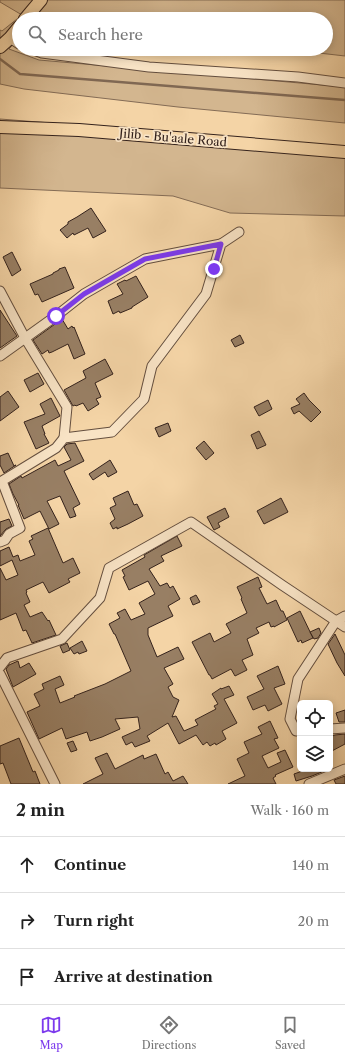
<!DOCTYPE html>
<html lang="en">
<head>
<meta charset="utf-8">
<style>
  :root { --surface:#fff; --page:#f6f6f6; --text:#222; --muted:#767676; --line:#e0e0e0; --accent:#7c3aed }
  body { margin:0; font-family:"Libre Caslon Text",serif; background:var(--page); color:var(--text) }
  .controls { position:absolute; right:12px; bottom:12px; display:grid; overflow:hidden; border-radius:6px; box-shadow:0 2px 10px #0003 }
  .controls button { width:36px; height:36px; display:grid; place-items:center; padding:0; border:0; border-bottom:1px solid var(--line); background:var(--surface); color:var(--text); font:20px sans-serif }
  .stop { position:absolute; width:12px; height:12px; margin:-9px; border:3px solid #7c3aed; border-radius:50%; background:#fff }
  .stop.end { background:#7c3aed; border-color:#fff; box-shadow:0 1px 4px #0008 }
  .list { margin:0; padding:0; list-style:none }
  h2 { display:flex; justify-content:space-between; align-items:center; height:52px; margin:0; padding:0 16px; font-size:17px }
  h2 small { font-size:13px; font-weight:400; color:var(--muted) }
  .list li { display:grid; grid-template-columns:26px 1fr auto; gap:12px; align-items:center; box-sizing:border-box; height:56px; padding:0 16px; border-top:1px solid var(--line) }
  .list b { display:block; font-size:15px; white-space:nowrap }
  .list em { font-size:13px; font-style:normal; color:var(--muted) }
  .icon { flex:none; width:22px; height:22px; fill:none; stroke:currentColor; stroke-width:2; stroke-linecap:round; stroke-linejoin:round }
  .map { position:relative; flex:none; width:345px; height:784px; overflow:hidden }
  .search { position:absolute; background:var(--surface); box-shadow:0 2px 10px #0003; left:12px; right:12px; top:12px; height:44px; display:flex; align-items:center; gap:10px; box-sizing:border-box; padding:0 14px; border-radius:22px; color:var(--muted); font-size:15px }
  .sheet { height:220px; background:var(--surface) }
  nav { display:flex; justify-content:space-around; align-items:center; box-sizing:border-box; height:56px; border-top:1px solid var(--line); background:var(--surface); font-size:11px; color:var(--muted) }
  nav a { display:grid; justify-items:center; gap:2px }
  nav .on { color:var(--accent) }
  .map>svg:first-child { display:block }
  .green { fill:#d3b68f; stroke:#846c56 }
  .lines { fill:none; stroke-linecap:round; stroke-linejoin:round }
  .stream { stroke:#806853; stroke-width:2.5 }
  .building { fill:#987f64; stroke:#34221c }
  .minor-casing { stroke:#644e3e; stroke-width:11 }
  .major-casing { stroke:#34221c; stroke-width:14 }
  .minor { stroke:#f8e3c5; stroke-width:9 }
  .major { stroke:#f4d4a6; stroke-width:12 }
  .route { stroke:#7c3aed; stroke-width:5 }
  .labels { text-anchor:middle; stroke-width:3.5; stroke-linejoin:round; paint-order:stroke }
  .street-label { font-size:12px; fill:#34221c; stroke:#f8e3c5 }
</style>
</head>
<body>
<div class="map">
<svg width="345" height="784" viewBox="0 0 345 784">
  <rect width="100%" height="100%" fill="#f4d4a6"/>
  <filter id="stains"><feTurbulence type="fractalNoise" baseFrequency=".005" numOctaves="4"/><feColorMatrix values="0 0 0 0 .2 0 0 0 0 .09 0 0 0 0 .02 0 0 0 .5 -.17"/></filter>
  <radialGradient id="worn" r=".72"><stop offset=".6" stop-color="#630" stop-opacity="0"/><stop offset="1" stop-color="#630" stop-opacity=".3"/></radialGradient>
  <g class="green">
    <polygon points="0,0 345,0 345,56 284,49 326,49 326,19 19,19 19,37 9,49 39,60 345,87 345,123 178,107 24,89 0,84 0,30 2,31 22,15 0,2"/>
    <polygon points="0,119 191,134 345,150 345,216 230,213 173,196 0,188"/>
  </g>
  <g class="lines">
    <polyline class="stream" points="0,59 20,74 345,100"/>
  </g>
  <g class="building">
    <polygon points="91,208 106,231 93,238 88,228 74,235 73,233 67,238 60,230 68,224 68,222 77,217"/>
    <polygon points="12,252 21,270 12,276 3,257"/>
    <polygon points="65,267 74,288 42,302 38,294 35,295 30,284 53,274 53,273 59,270 59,269"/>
    <polygon points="136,276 148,297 132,307 132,308 120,313 119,311 113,314 108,301 123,294 117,284 125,280 126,281"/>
    <polygon points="0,310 17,336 0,348"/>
    <polygon points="62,319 68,329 72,326 73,328 74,327 85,354 74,359 68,344 52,352 49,353 48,350 42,354 33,340"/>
    <polygon points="240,335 244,343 235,347 231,340"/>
    <polygon points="105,359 113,374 95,383 101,397 96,399 99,404 88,411 83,403 76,406 75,405 73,406 64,390 86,378 83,371"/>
    <polygon points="38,373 44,384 30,392 24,380"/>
    <polygon points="8,391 19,407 0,421 0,397"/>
    <polygon points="304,393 309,400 321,412 311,422 299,411 294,414 291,408 300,404 296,399"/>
    <polygon points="51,398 60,416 42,426 45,434 44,434 49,443 36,449 24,422 45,414 40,404"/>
    <polygon points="268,400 272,409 259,416 254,407"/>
    <polygon points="168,423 171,431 159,437 155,428"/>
    <polygon points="259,431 266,445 257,449 251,435"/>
    <polygon points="204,441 214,453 206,460 196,448"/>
    <polygon points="75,443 84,461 64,471 80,504 73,508 76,516 70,518 60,496 47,501 59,524 49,529 40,511 24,519 18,505 19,505 13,494 9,484 21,476 22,478 55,460 58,466 71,460 64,447 67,444"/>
    <polygon points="8,453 14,466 16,465 4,473 0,465 0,456"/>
    <polygon points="110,460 117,472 108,477 105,472 93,480 89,474"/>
    <polygon points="128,491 134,505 137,504 143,516 128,524 117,529 117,527 113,529 110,523 115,519 110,508 116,505 113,498"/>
    <polygon points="281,498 288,512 264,524 257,511"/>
    <polygon points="225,508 229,517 218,523 220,527 214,530 207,517"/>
    <polygon points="9,519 12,526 6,529 0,536 0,522"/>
    <polygon points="48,528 63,563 73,558 80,573 68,579 70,582 49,593 43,582 26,590 27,592 26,593 30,602 24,605 30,617 42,612 48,621 49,620 56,635 32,643 26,630 23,631 16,613 0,620 0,568 6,580 18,575 12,560 0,566 0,551 9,547 13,557 18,555 20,561 35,555 29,541 33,539 31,536"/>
    <polygon points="177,536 182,546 161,556 164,561 149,569 160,586 167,583 170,588 173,586 180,599 168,606 173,616 148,628 148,635 157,657 178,647 184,659 164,668 173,684 168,687 173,697 179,700 172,717 176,716 184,731 198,725 195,720 216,709 214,706 218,704 212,694 221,688 221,689 229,686 234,695 224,699 237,723 222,731 226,739 216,745 215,743 210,746 207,742 203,745 196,735 179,744 168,723 147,736 150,741 135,747 132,742 126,745 122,737 140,729 138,717 115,719 120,729 102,737 90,741 87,732 66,739 62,728 39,739 27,712 40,706 34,694 44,689 42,684 60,676 64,685 55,689 60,703 75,697 74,696 105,684 131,671 115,634 114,634 109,624 120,618 117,613 125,609 131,620 145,614 139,603 155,594 148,581 129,590 123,577 125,576 122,570 145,557 144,555"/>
    <polygon points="258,577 262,587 259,588 267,604 276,600 281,611 283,611 287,620 274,627 274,626 271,627 269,622 256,628 259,633 247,639 253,655 242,660 247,670 235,676 231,669 212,679 210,675 209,675 192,642 210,633 214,642 231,633 226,624 247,613 241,599 242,598 237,587"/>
    <polygon points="196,595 200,602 193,605 190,598"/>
    <polygon points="300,611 313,638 302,643 301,640 298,642 287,618"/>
    <polygon points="319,628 321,633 318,638 314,639 310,632"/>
    <polygon points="335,634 345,655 345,676 337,663 328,644"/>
    <polygon points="82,641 87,651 79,654 78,652 74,654 70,648"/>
    <polygon points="67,643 70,650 63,653 60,646"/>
    <polygon points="18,661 20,668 29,663 36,674 13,687 6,669 9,665"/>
    <polygon points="278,666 285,684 274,688 282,704 268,711 265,705 253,710 247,697 264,689 257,676"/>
    <polygon points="345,710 345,722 339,722 336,713"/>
    <polygon points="270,721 278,738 274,739 279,748 262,756 268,768 281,762 277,753 285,750 293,767 275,775 276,776 273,778 276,784 228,784 245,776 237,759 249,753 244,742 262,734 258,727"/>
    <polygon points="345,734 345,744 330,752 330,737 335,735"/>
    <polygon points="19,738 33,772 35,771 40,784 11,784 3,763 0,764 0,746"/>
    <polygon points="73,741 77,750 71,752 67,743"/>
    <polygon points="107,753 115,769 143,755 144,759 156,754 165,774 168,772 173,781 183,776 188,784 83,784 103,774 95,758"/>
    <polygon points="308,769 329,769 312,776 296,781 294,774"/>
    <polygon points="345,776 345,784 336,784 334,780"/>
  </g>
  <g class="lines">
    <defs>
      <g id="minor">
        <polyline points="10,38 19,44"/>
        <polyline points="31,49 42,53 149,67 298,77 345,83"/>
        <polyline points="0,291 25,338 67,407 64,438"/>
        <polyline points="0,356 56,316 84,294 145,259 221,244"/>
        <polyline points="0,542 5,540 9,534 20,528 2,481 56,448 64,438 112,432 144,399 152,366 206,294 221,244 239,232"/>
        <polyline points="0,667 7,658 62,639 100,598 109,568 191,522 282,585 345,627"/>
        <polyline points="0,674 55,784"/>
        <polyline points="330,729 345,728"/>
        <polyline points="300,731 296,731 290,719 298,679 336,621 345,616"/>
        <polyline points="309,784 345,769"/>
      </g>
      <g id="major">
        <polyline points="25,19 41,0"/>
        <polyline points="0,47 10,38 19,27"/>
        <polyline points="0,127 79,130 345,152"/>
      </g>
    </defs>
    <use href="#minor" class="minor-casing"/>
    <use href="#major" class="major-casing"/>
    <use href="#minor" class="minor"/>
    <use href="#major" class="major"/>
  </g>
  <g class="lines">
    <polyline class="route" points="56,316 84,294 145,259 221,244 214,269"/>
  </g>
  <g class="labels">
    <g class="street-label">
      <text transform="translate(173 138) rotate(5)" y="4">Jilib - Bu'aale Road</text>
    </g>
  </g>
  <rect width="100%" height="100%" filter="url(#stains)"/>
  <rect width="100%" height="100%" fill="url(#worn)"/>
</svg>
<div class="controls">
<button><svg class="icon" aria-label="locate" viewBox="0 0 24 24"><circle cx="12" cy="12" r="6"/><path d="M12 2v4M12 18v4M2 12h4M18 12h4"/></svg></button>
<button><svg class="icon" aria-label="layers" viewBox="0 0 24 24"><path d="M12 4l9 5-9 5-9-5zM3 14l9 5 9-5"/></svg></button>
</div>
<div class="stop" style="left:56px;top:316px"></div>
<div class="stop end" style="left:214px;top:269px"></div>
<div class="search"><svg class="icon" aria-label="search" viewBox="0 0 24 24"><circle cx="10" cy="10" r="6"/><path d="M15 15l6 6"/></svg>Search here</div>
</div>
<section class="sheet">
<h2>2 min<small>Walk · 160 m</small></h2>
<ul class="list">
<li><svg class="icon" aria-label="ahead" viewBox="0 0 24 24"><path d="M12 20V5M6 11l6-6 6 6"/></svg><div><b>Continue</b></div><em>140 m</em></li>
<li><svg class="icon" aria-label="right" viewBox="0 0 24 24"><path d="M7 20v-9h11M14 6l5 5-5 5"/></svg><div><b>Turn right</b></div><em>20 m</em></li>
<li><svg class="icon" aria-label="arrive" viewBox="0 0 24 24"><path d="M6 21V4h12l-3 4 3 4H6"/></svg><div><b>Arrive at destination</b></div></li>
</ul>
</section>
<nav>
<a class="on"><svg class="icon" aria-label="map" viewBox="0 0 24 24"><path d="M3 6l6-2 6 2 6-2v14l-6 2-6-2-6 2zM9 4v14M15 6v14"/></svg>Map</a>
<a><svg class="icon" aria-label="directions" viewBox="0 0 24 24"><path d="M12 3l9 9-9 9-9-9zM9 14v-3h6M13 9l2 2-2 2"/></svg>Directions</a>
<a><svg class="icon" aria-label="saved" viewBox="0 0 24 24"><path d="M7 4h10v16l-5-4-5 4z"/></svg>Saved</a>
</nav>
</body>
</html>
